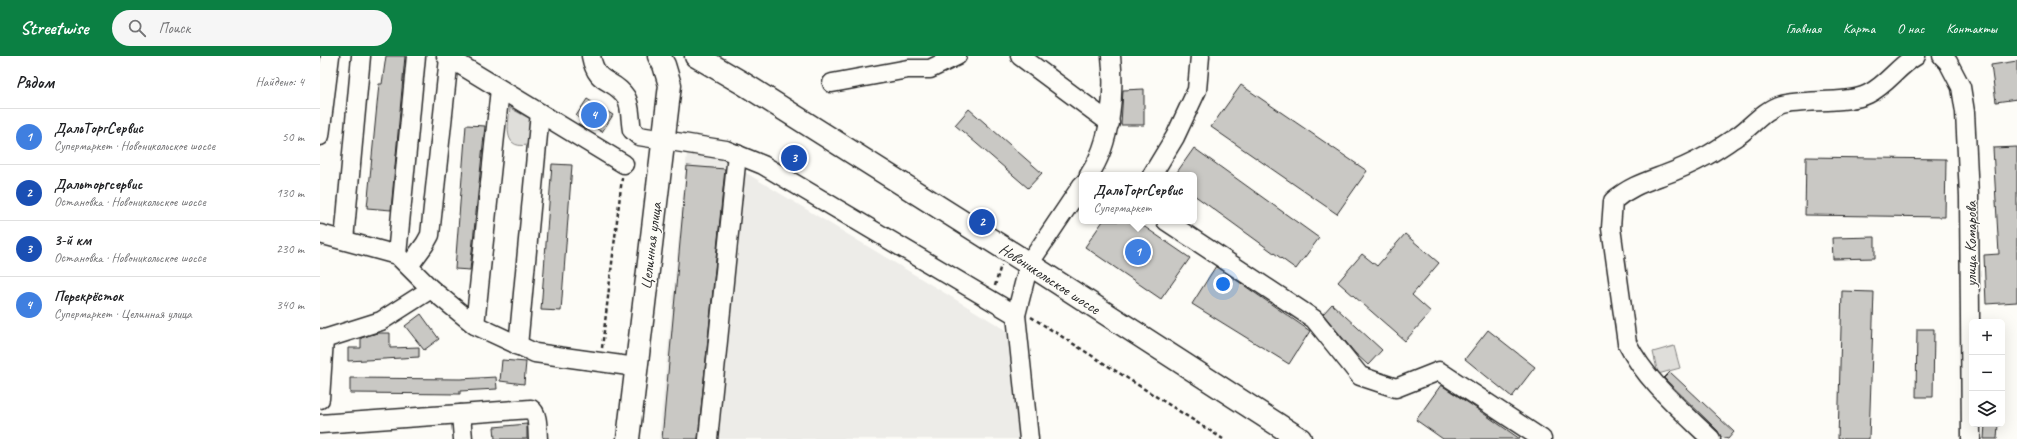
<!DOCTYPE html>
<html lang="ru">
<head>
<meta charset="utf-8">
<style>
  :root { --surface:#fff; --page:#f6f6f6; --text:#202124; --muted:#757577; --line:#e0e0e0; --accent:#0b8043 }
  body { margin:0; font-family:Caveat,sans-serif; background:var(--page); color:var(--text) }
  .controls { position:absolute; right:12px; bottom:12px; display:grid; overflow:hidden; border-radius:6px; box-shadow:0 4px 16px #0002 }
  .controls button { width:36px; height:36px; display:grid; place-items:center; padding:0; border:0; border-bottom:1px solid var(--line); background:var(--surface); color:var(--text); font:20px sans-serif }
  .you { position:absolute; left:903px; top:228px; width:14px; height:14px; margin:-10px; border:3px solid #fff; border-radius:50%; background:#1a73e8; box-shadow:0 0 0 6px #1a73e833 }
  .badge { display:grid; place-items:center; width:26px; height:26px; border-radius:50%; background:var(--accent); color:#fff; font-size:13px; font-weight:700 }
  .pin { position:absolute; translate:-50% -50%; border:2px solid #fff; box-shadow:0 1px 4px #0006 }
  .popup { position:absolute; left:759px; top:116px; width:118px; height:52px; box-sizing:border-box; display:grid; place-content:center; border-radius:6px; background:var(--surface); filter:drop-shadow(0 1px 3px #0005); font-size:13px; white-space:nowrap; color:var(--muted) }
  .popup b { font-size:15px; color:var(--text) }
  .popup::after { content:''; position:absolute; left:50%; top:100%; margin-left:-8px; border:8px solid transparent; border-top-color:var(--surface) }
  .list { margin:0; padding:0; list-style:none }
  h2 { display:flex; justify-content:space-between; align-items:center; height:52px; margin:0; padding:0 16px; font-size:17px }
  h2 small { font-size:13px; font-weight:400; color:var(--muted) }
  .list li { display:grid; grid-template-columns:26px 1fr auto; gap:12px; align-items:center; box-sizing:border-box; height:56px; padding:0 16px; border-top:1px solid var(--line) }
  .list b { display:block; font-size:15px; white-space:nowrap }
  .list p { margin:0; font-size:13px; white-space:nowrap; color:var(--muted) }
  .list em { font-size:13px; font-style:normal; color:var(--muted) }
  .icon { flex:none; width:22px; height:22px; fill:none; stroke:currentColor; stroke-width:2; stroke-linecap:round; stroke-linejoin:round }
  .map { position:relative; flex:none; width:1697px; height:383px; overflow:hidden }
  header { display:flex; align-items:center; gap:24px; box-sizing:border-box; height:56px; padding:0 20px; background:var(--accent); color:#fff }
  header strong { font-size:19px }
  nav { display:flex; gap:22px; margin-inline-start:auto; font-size:14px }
  .search { width:280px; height:36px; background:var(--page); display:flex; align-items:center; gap:10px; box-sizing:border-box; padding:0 14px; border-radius:22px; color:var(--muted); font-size:15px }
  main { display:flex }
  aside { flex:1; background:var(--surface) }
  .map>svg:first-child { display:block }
  .built { fill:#edece8 }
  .green { fill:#dfdeda; stroke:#858482 }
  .building { fill:#c9c8c4; stroke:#2b2b2b }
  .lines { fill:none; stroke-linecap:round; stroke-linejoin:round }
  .minor-casing { stroke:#2b2b2b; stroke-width:21 }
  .major-casing { stroke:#2b2b2b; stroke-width:25 }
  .highway-casing { stroke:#2b2b2b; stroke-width:25 }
  .path { stroke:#2b2b2b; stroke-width:2.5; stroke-dasharray:4 3; stroke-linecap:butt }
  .minor { stroke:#fdfcf7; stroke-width:18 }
  .major { stroke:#fdfcf7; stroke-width:22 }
  .highway { stroke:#fdfcf7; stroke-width:22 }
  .labels { text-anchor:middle; stroke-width:3; stroke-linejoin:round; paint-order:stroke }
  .street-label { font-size:16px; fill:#2b2b2b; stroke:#fdfcf7 }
</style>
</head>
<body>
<header>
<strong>Streetwise</strong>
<div class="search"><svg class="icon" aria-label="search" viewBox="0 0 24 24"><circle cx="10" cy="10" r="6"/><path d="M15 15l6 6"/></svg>Поиск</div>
<nav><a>Главная</a><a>Карта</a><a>О нас</a><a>Контакты</a></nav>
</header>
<main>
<aside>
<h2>Рядом<small>Найдено: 4</small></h2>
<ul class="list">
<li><span class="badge" style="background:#3f7fe0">1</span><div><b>ДальТоргСервис</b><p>Супермаркет · Новоникольское шоссе</p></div><em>50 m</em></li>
<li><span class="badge" style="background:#1a4fb4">2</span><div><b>Дальторгсервис</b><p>Остановка · Новоникольское шоссе</p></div><em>130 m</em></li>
<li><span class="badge" style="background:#1a4fb4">3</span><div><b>3-й км</b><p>Остановка · Новоникольское шоссе</p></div><em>230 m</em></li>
<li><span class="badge" style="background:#3f7fe0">4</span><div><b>Перекрёсток</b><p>Супермаркет · Целинная улица</p></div><em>340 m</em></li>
</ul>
</aside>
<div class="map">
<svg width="1697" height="383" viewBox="0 0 1697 383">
  <rect width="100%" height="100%" fill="#fdfcf7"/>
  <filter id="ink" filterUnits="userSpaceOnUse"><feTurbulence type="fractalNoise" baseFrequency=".025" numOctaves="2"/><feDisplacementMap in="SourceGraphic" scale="8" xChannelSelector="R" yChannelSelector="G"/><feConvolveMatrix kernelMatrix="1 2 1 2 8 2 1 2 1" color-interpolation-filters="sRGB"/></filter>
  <g filter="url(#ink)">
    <polygon class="built" points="367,97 403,103 691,277 701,383 339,383"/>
    <g class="green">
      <path d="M190,52L216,66L212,88C182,96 188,71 190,52Z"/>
      <polygon points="1354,290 1360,312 1338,318 1333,296"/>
    </g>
    <g class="building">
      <polygon points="66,0 85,0 71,154 47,152 59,28 62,28"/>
      <polygon points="1697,5 1697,43 1676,46 1671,9"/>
      <polygon points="921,29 1047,115 1017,158 891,71"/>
      <polygon points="824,33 824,69 801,69 803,34"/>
      <polygon points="267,43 293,59 282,76 256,60"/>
      <polygon points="649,53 722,117 708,132 635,69"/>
      <polygon points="146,69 165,70 150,214 135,213"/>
      <polygon points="1697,91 1697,246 1666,248 1664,199 1679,198 1673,92"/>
      <polygon points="874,92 999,182 976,213 874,139 874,119 855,119"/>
      <polygon points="1486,101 1626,103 1625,161 1485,159"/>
      <polygon points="232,108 252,109 241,255 221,254"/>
      <polygon points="367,110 405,113 378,383 342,383"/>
      <polygon points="783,165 816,165 870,202 841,243 765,191"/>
      <polygon points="1085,178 1119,207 1092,239 1111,256 1085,285 1018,226 1042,198 1057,210"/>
      <polygon points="1555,181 1555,202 1513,203 1512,182"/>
      <polygon points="896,210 990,275 969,308 872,248"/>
      <polygon points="1522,235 1554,236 1549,383 1518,383"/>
      <polygon points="1012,248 1062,294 1048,309 1035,297 1003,258"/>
      <polygon points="101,258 119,283 104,294 85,270"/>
      <polygon points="1597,273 1614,273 1613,341 1596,341"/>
      <polygon points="1168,274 1215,311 1192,341 1145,303"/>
      <polygon points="57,277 70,277 70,292 99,291 99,301 28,305 28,292 41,292 41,282"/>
      <polygon points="182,304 206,306 204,328 180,325"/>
      <polygon points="1350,316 1414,376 1408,383 1401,381 1398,375 1344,322"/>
      <polygon points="176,321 177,333 140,335 140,338 30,337 30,322 140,323"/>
      <polygon points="1121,329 1150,348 1200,383 1123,383 1096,364"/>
      <polygon points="207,368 207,383 175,383 174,371"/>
      <polygon points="1665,368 1678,368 1677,383 1664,383"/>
    </g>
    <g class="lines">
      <defs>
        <g id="minor">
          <polyline points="126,0 304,108"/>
          <path d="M271,0C277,31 293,21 306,41C311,49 310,65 312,74L319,80L406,94L443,109L696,259"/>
          <polyline points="700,0 790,67"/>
          <polyline points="1622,0 1628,6 1641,31 1645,56 1649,140 1651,383"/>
          <polyline points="512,27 588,13 610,13 637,0"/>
          <polyline points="0,80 10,0"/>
          <path d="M769,119C791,87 795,38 791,0"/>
          <polyline points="832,119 855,81 877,34 880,0"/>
          <polyline points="846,165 994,263 1040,320 1076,332 1119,315 1222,383"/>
          <polyline points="0,178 77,199 111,233 155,269 215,297 316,311"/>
          <polyline points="24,184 41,0"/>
          <polyline points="77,199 96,0"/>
          <polyline points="89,210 105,188 110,179 129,2"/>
          <polyline points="155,269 180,33"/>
          <polyline points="0,282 4,283 61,265 111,233"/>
          <polyline points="198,290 220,57"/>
          <polyline points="0,343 4,283"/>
          <polyline points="141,358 143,383"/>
          <path d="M0,368L211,353C219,358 217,374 218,383"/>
          <polyline points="388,383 417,98"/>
          <polyline points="709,383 696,259 709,208 762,129"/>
          <path d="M1391,383C1361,354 1326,325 1307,287L1291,172L1293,145C1309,131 1325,126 1344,119C1358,114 1373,107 1386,100C1397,94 1408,86 1419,79C1433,69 1444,54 1461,49C1486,43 1528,48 1548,38C1567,29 1578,10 1596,0"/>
        </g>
        <polyline id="major" points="308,383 350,29 344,9 339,0"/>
        <polyline id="highway" points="376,0 424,28 709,208 980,383"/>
      </defs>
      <use href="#minor" class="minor-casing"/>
      <use href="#major" class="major-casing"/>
      <use href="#highway" class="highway-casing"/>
      <g class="path">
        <polyline points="675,230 681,209"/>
        <polyline points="711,261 903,383"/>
        <polyline points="282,292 302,122"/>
      </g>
      <use href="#minor" class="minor"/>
      <use href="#major" class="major"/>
      <use href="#highway" class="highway"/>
    </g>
  </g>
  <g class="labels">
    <g class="street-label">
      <text transform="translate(1650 188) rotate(-90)" y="6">улица Комарова</text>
      <text transform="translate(330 190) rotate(-83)" y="6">Целинная улица</text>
      <text transform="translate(730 222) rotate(33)" y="6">Новоникольское шоссе</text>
    </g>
  </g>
</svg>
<div class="controls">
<button>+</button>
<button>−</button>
<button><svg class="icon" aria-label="layers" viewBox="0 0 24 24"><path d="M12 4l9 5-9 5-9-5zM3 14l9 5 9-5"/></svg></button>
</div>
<div class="you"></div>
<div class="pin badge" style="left:818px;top:196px;background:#3f7fe0">1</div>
<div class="popup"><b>ДальТоргСервис</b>Супермаркет</div>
<div class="pin badge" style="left:662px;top:166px;background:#1a4fb4">2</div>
<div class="pin badge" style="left:474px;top:102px;background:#1a4fb4">3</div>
<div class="pin badge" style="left:274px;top:59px;background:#3f7fe0">4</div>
</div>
</main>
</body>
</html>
